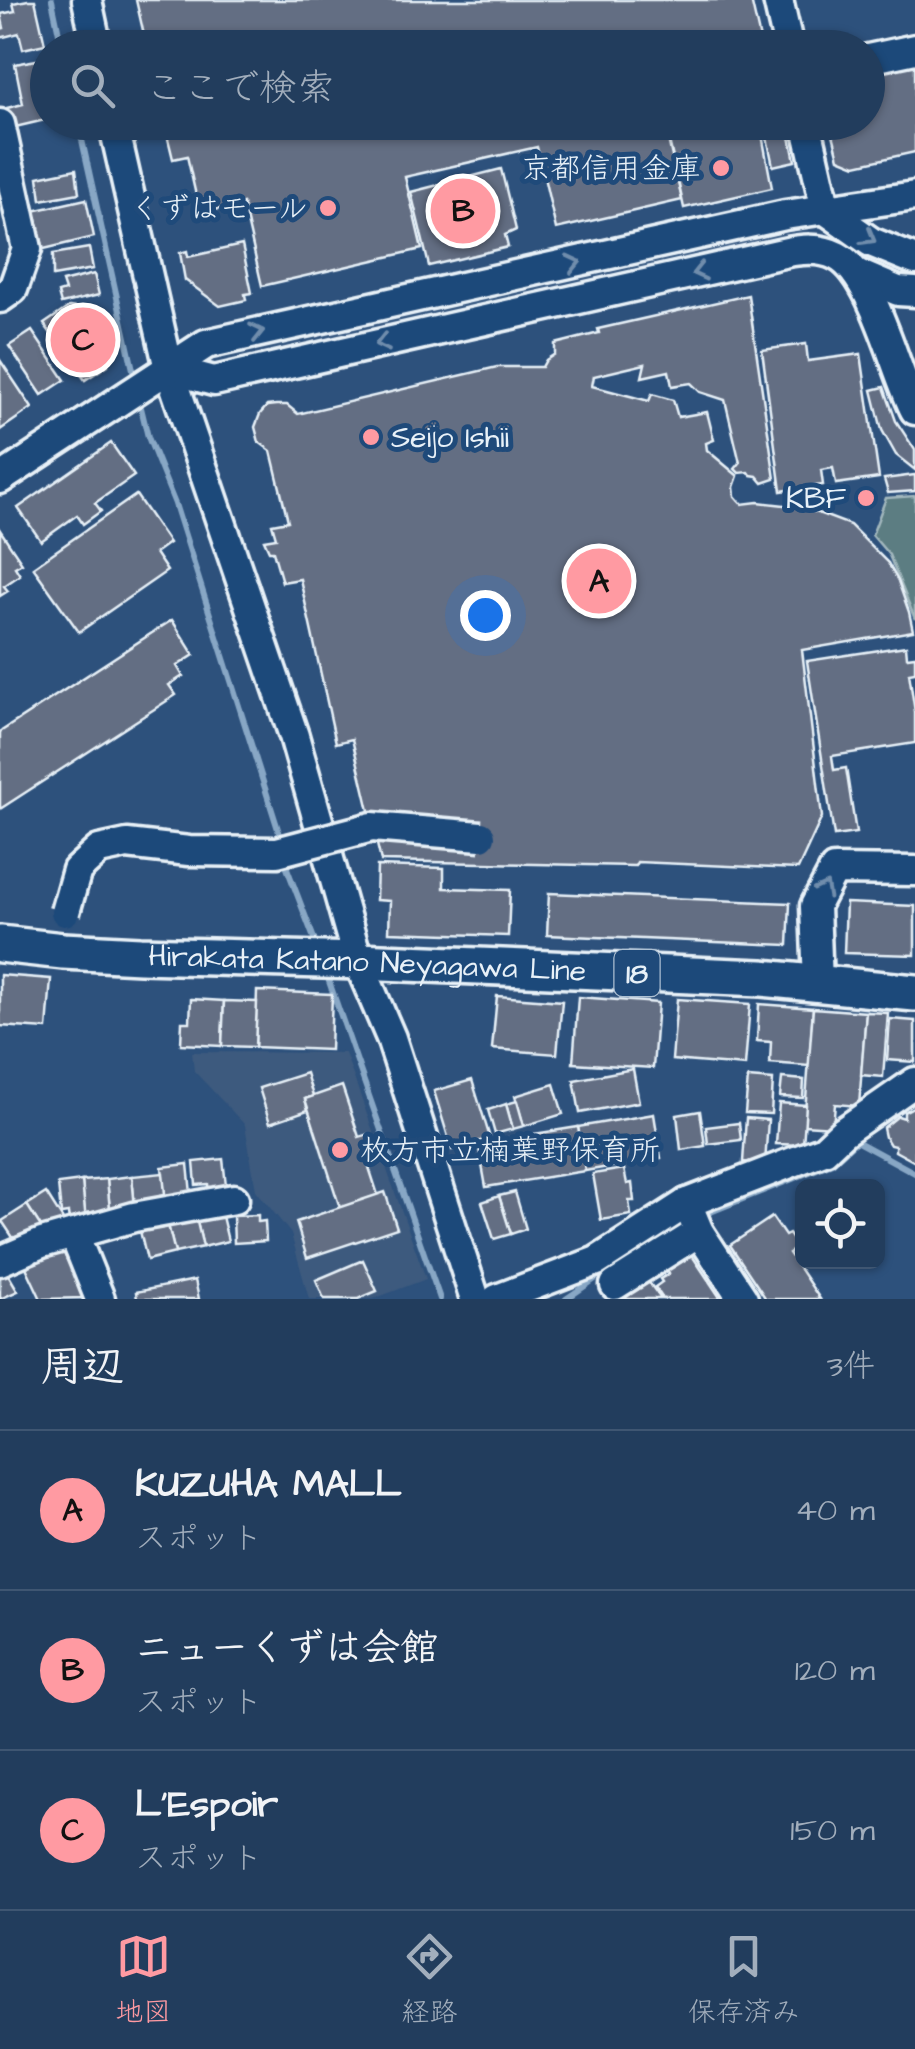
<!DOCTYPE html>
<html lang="ja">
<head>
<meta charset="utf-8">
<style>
  :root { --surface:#223d5d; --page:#2e4866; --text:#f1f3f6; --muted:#a2aebc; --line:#3f5672; --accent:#ff9aa2 }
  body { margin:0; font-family:"Architects Daughter","Klee One",sans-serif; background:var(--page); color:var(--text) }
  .controls { position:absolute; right:30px; bottom:30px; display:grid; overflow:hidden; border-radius:15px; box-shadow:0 2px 8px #0004 }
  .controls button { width:90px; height:90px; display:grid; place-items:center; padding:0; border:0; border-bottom:2px solid var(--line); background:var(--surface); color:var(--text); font:50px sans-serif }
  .you { position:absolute; left:485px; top:615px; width:35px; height:35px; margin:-25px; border:8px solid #fff; border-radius:50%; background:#1a73e8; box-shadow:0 0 0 15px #1a73e833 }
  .badge { display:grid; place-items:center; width:65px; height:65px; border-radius:50%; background:var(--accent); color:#111; font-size:32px; font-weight:700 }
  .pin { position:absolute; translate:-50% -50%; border:5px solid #fff; box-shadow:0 2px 10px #0006 }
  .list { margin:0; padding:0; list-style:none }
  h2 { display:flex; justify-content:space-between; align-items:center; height:130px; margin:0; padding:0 40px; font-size:42px }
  h2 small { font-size:32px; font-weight:400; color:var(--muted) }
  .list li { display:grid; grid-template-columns:65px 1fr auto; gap:30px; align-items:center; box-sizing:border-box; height:160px; padding:0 40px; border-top:2px solid var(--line) }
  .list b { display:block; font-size:38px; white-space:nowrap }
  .list p { margin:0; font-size:32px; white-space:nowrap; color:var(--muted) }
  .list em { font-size:32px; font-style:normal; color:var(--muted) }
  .icon { flex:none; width:55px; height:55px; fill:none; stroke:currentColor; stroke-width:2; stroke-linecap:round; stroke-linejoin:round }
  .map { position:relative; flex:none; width:915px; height:1299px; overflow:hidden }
  .search { position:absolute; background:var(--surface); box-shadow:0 2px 8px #0004; left:30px; right:30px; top:30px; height:110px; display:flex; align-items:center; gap:25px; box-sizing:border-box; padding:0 35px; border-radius:55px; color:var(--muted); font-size:38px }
  .sheet { height:610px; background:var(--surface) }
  nav { display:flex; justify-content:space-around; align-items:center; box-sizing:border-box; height:140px; border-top:2px solid var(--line); background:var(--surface); font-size:28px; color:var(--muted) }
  nav a { display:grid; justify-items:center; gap:5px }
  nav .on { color:var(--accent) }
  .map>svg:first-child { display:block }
  .built { fill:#3d5a7e }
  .green { fill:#5b7d82; stroke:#a2b7bd; stroke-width:2.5 }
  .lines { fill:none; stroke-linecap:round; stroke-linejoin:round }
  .stream { stroke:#88a7c5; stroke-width:6 }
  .building { fill:#636e83; stroke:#e8f1f8; stroke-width:2.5 }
  .minor-casing { stroke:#e8f1f8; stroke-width:35 }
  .major-casing { stroke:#e8f1f8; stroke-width:42 }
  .minor { stroke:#1f4a7a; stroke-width:28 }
  .major { stroke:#1f4a7a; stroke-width:35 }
  .minor-bridge-casing { stroke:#e8f1f8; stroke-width:35; stroke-linecap:butt }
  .minor-bridge { stroke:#1f4a7a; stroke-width:28 }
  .oneway { stroke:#6f8dac }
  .poi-dot { fill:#ff9aa2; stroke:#1f4a7a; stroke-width:4 }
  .labels { text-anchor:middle; stroke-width:10; stroke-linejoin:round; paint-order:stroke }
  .shield { fill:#1f4a7a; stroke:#acbfd2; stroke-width:2.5 }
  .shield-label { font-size:28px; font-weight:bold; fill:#e8f1f8 }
  .poi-label { font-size:30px; fill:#e8f1f8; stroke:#1f4a7a; text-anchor:end }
  .street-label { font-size:30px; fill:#e8f1f8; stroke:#1f4a7a }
</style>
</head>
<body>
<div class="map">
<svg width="915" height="1299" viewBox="0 0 915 1299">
  <rect width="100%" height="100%" fill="#2d517c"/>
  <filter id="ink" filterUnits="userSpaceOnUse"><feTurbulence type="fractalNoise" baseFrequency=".01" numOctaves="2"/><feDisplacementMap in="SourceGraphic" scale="20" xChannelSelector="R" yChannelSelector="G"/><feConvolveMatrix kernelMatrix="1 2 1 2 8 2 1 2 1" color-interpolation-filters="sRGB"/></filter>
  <g filter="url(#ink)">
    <polygon class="built" points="192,1052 345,1053 426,1279 373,1299 309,1299 291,1234 256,1190 245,1125 194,1071"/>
    <polygon class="green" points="915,496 915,619 889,555 872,535 886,498"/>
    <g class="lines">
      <g class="stream">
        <polyline points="52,0 62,48"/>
        <polyline points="78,122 136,383"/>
        <polyline points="138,395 148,437 175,504 283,845"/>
        <polyline points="285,857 287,868 318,949"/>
        <polyline points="325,970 440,1299"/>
        <polyline points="708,1213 832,1163 856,1141 915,1173"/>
        <polyline points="616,1265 677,1226"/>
        <polyline points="566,1299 595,1279"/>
      </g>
    </g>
    <g class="building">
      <polygon points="28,0 35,0 45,44 23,49 19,33 0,38 0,29 4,28 1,14 15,11 13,3"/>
      <polygon points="136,0 751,0 762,48 147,48"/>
      <polygon points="42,59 48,89 48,106 42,107 45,120 11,128 7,108 23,104 15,64"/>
      <polygon points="915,59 915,152 856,165 839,158 830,122 868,122 868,69"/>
      <polygon points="164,122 664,122 682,200 556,229 537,147 405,177 422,249 262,286 243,204 200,213 187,156 173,159"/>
      <polygon points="665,122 708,122 711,135 760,124 772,188 684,208"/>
      <polygon points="787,122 795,161 773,166 764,123"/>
      <polygon points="76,169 79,193 41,200 38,177"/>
      <polygon points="501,169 516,230 505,235 508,247 429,266 411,192"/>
      <polygon points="86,199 94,237 44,249 33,211"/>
      <polygon points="242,245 252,293 245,294 246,300 220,306 185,280 180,253 187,251 188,257"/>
      <polygon points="89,248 93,269 53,276 53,254"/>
      <polygon points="94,274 99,295 61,304 58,293 65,291 62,282"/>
      <polygon points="748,295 775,479 763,483 757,476 751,475 749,472 739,473 735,469 740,463 725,400 700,392 691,383 672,386 669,371 642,377 645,364 594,376 592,386 649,401 652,394 673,400 678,417 707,412 714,440 706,443 707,450 738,476 734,487 735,496 742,504 758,502 802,507 850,525 888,563 898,581 909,612 913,631 802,650 822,817 798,869 637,862 635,866 381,861 352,739 336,743 300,579 282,582 273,551 269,551 264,540 276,538 272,524 288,521 271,451 259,442 255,427 260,414 267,406 276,405 287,405 298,414 497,367 542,367 546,360 555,354 555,344 599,333 598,329"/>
      <polygon points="69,307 83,309 95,314 107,334 111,347 108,365 85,380 44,324"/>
      <polygon points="32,331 65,380 42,395 9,346"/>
      <polygon points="806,344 808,361 861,354 879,478 836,484 833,468 821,470 823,485 781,491 762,350"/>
      <polygon points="0,360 32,408 0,430"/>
      <polygon points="884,387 896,421 915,450 915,470 896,455 882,430 872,390"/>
      <polygon points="111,443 134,476 95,503 101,511 83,524 77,515 41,541 18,508"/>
      <polygon points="915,475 915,491 888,493 884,479"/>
      <polygon points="136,495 169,543 155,553 167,571 79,632 33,567"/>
      <polygon points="0,530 22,563 15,567 20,575 4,586 8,591 0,596"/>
      <polygon points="172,620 194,655 177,666 183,676 169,685 176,695 0,809 0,732"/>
      <polygon points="906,646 907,657 915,656 915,672 909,673 915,712 915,743 832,756 834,770 846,768 856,833 834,836 807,661"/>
      <polygon points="377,866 444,868 444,888 510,890 508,936 389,932 390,901 376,900"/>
      <polygon points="549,893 790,903 788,945 547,935"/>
      <polygon points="846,903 915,906 915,955 844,953"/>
      <polygon points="0,975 51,979 47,1029 0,1026"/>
      <polygon points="257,991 332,994 330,1050 255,1047"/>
      <polygon points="497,996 562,1001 557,1054 492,1049"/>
      <polygon points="578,997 658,1003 653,1068 573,1063"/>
      <polygon points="191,999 224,1001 222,1046 181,1044 182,1022 190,1022"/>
      <polygon points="677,999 750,1004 745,1066 672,1060"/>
      <polygon points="224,1001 257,1002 255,1047 222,1046"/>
      <polygon points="759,1004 813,1008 809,1066 770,1063 771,1042 757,1041"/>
      <polygon points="813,1008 866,1012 859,1106 835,1104 833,1127 804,1125"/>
      <polygon points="866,1012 888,1013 883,1077 861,1075"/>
      <polygon points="890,1019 915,1021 915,1062 887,1060"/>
      <polygon points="633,1069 639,1102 580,1113 574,1080"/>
      <polygon points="306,1073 313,1096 305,1099 308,1110 270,1123 259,1088"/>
      <polygon points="748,1078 773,1080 771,1114 745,1113"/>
      <polygon points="782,1078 804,1080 803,1098 780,1097"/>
      <polygon points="472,1080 490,1138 452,1150 434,1091"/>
      <polygon points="554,1084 563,1114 524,1126 515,1096"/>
      <polygon points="342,1086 359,1137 369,1134 375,1152 365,1155 378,1195 340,1208 305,1099"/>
      <polygon points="517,1101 524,1126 513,1129 506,1104"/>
      <polygon points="779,1103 806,1105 803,1145 776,1144"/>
      <polygon points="506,1104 513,1129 495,1134 488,1110"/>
      <polygon points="915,1106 915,1162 895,1151 895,1146 890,1145 885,1137 883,1128 898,1116 904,1118 904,1112"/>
      <polygon points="700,1111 705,1146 681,1150 677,1115"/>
      <polygon points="654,1114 661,1158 585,1171 578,1127"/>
      <polygon points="746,1118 768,1120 765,1164 743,1162"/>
      <polygon points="739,1123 741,1140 708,1144 706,1127"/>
      <polygon points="578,1127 585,1171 486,1187 478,1143"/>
      <polygon points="223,1159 227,1194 209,1195 208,1184 196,1185 194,1162"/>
      <polygon points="188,1164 191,1194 165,1197 162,1167"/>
      <polygon points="624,1169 627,1184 632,1183 634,1201 629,1201 631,1215 601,1220 593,1174"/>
      <polygon points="163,1173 166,1205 135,1208 132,1176"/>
      <polygon points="132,1176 135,1208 110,1210 107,1179"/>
      <polygon points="107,1179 110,1210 85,1213 82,1181"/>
      <polygon points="82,1181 86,1221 69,1222 68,1213 61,1214 58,1184"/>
      <polygon points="385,1192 397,1228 307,1258 296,1222"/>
      <polygon points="515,1192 526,1229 511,1234 499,1196"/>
      <polygon points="46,1193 65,1223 46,1235 27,1205"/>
      <polygon points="499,1196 511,1234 494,1239 482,1202"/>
      <polygon points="27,1205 43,1230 18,1245 2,1221"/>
      <polygon points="221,1212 228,1241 203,1247 196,1218"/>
      <polygon points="258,1215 258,1222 265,1221 266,1241 234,1243 233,1216"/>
      <polygon points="772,1217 785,1236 789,1234 798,1247 789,1253 820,1299 766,1299 730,1245"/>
      <polygon points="196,1218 203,1247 175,1253 168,1225"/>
      <polygon points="168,1225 175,1253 147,1260 140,1231"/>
      <polygon points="62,1249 85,1298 41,1299 26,1267"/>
      <polygon points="691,1254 721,1299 663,1299 655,1287 662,1282 660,1279 669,1274 667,1270"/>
      <polygon points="363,1260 377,1291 358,1299 324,1299 316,1280"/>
      <polygon points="5,1269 18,1291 0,1299 0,1272"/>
      <polygon points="195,1280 199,1299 137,1299 136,1292"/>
      <polygon points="648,1281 661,1299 621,1299"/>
    </g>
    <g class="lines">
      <defs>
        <g id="minor">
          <polyline points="87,0 97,48"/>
          <polyline points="778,0 789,48"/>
          <polyline points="868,59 915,49"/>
          <polyline points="113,122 169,369 294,736 358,961 391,1038 475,1299"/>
          <polyline points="806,122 826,210 871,242 915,260"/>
          <polyline points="0,124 27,249 13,289 0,298"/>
          <polyline points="856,273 898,291 915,292"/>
          <path d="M169,369L214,381L783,253C801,249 820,247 837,256C874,275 895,372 915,410"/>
          <polyline points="0,479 206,344 785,215 915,196"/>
          <polyline points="818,984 815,906 834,870 915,871"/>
          <polyline points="687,1203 699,1232 743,1299"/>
          <polyline points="74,1234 100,1299"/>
          <polyline points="0,1261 42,1243 134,1217 234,1199"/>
          <polyline points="615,1285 699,1232"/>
          <polyline points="497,1299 597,1261 687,1203 824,1150 843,1132 915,1082"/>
        </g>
        <g id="major">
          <path id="s1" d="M0,944L63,951L140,955L358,961L762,978L915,993"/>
        </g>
      </defs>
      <use href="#minor" class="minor-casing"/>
      <use href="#major" class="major-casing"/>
      <use href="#minor" class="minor"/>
      <use href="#major" class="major"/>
      <defs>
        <polyline id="minor-bridge" points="65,912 77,870 99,850 127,844 189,851 277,852 372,827 481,836"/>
      </defs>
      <use href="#minor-bridge" class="minor-bridge-casing"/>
      <use href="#minor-bridge" class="minor-bridge"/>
    </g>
    <defs><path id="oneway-chevron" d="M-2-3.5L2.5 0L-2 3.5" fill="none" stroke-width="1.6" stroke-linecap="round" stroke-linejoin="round" transform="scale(2.5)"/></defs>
    <g class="oneway">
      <use href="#oneway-chevron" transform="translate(869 238) rotate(30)"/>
      <use href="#oneway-chevron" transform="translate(574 263) rotate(-13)"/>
      <use href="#oneway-chevron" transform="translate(699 272) rotate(167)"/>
      <use href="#oneway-chevron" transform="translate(257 332) rotate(-13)"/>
      <use href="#oneway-chevron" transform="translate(382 343) rotate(167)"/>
      <use href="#oneway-chevron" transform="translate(824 889) rotate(-62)"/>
    </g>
  </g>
  <g class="poi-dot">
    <circle cx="721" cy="168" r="10"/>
    <circle cx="328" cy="208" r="10"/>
    <circle cx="371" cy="437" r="10"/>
    <circle cx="866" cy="498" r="10"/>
    <circle cx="340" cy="1150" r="10"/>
  </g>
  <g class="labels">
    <rect class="shield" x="614.5" y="950" width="45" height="46" rx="8"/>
    <g class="shield-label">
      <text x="637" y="983">18</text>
    </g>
    <g class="poi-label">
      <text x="701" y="178">京都信用金庫</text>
      <text x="308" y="218">くずはモール</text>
      <text x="391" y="447" text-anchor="start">Seijo Ishii</text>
      <text x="846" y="508">KBF</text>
      <text x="360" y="1160" text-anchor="start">枚方市立楠葉野保育所</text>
    </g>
    <g class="street-label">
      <text dy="10" stroke="none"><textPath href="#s1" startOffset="368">Hirakata Katano Neyagawa Line</textPath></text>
    </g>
  </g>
</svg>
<div class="controls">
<button><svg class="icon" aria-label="locate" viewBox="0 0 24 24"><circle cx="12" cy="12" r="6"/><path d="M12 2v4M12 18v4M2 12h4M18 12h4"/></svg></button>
</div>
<div class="you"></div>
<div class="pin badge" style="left:599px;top:581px">A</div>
<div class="pin badge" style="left:463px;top:211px">B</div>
<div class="pin badge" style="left:83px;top:340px">C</div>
<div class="search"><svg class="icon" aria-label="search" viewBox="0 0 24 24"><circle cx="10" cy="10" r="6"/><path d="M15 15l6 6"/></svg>ここで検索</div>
</div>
<section class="sheet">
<h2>周辺<small>3件</small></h2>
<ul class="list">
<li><span class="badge">A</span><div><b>KUZUHA MALL</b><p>スポット</p></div><em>40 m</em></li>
<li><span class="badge">B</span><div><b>ニューくずは会館</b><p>スポット</p></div><em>120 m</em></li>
<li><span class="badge">C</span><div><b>L'Espoir</b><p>スポット</p></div><em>150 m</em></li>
</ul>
</section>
<nav>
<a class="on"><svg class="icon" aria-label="map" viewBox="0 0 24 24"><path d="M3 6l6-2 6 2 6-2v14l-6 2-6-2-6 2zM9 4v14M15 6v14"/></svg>地図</a>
<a><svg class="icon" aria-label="directions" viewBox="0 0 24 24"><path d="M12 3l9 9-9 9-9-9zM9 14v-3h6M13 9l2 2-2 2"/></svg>経路</a>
<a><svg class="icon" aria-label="saved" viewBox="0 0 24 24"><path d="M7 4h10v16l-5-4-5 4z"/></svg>保存済み</a>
</nav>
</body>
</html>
